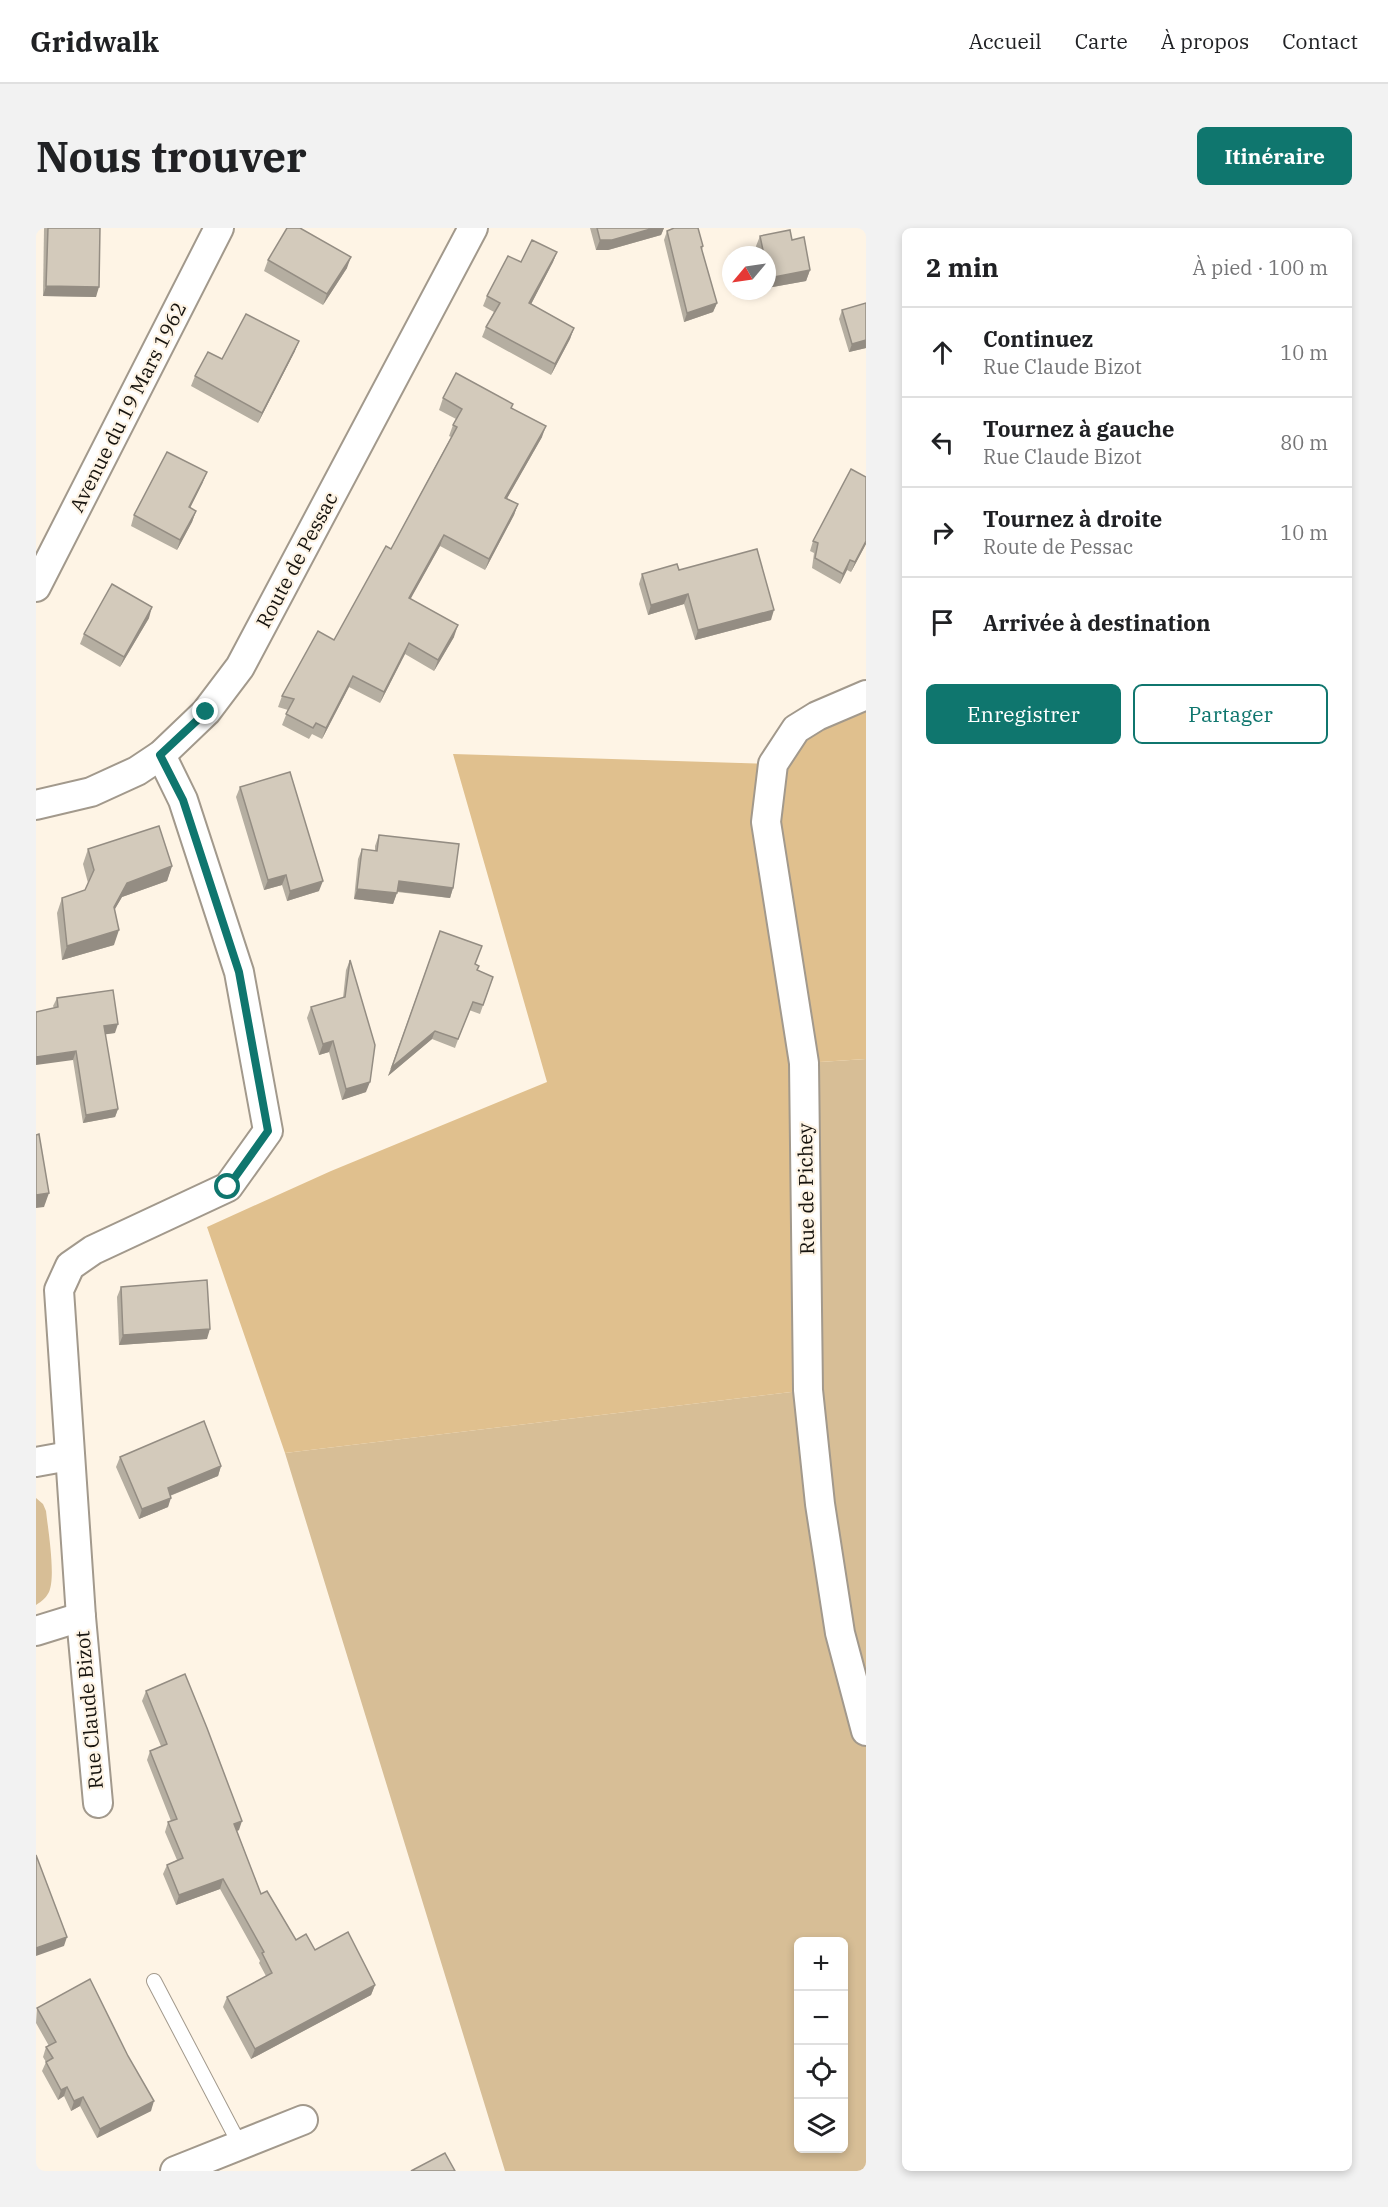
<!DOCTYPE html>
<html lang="fr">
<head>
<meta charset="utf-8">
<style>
  :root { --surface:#fff; --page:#f2f2f2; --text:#202124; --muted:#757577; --line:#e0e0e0; --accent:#0f766e }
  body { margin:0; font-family:"IBM Plex Serif",serif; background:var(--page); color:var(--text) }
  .controls { position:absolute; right:18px; bottom:18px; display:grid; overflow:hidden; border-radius:9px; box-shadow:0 3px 9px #0003 }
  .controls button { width:54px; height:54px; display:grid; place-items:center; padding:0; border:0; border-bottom:2px solid var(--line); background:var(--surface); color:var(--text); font:30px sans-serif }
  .compass { position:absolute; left:686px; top:18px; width:54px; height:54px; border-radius:50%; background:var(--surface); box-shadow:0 3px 9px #0003; rotate:241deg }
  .stop { position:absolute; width:18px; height:18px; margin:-14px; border:4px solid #0f766e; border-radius:50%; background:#fff }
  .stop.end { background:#0f766e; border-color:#fff; box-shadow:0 2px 6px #0008 }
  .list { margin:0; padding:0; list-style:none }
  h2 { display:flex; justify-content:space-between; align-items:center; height:78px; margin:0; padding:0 24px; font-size:26px }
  h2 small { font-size:20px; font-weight:400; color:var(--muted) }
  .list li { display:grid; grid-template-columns:39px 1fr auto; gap:18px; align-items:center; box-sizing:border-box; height:90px; padding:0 24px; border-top:2px solid var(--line) }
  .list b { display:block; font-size:22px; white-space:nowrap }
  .list p { margin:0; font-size:20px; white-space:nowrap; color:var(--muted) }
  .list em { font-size:20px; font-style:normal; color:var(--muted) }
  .actions { display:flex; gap:12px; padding:18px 24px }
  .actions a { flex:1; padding:14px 0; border:2px solid var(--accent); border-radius:9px; text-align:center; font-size:21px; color:var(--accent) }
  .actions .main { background:var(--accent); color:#fff }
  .icon { flex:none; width:33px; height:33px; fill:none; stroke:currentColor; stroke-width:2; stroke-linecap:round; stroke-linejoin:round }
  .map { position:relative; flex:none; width:830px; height:1943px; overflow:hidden; border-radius:9px }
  header { display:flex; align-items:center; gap:36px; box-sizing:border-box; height:84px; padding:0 30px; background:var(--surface); border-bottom:2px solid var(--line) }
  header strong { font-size:28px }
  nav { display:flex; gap:33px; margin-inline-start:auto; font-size:21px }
  .intro { display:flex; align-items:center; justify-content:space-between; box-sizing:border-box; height:144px; padding:0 36px }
  h1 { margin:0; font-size:42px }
  .button { padding:15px 27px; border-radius:9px; background:var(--accent); color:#fff; font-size:21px; font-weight:700 }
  main { display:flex; gap:36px; padding:0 36px }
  aside { flex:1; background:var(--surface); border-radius:9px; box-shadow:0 3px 9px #0003 }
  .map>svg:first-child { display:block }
  .green { fill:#d7be96; fill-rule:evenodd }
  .forest { fill:#e0c08e }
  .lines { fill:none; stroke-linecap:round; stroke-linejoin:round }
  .service-casing { stroke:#a2998c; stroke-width:16 }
  .minor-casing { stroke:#a2998c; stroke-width:32 }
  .service { stroke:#fff; stroke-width:14 }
  .minor { stroke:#fff; stroke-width:28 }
  .wall { fill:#b5aea1 }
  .shaded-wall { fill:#948d83 }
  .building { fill:#d3cabb; stroke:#948d83; stroke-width:1.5 }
  .route { stroke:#0f766e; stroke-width:8 }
  .labels { text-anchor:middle; stroke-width:4.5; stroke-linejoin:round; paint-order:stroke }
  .street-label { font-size:20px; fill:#16130e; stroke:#fef4e5 }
</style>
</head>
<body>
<header>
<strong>Gridwalk</strong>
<nav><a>Accueil</a><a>Carte</a><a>À propos</a><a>Contact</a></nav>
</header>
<div class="intro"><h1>Nous trouver</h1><a class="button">Itinéraire</a></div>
<main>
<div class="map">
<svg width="830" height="1943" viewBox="0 0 830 1943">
  <rect width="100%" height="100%" fill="#fef4e5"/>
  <g class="green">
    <path d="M830,831V1943H469L249,1225L772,1162L768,835ZM762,1714H808V1920H762Z"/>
    <path d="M0,1270L7,1276L10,1283C12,1301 20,1349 13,1364C10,1370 6,1373 0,1377Z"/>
  </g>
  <polygon class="forest" points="830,467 830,831 768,835 772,1162 249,1225 171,999 295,943 511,854 417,526 737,536 760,501"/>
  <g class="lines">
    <defs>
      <polyline id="service" points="118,1753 204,1917"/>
      <g id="minor">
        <polyline points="0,359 183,0"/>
        <polyline points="830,467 781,488 760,501 737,536 730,594 768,835 772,1162 784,1276 804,1405 830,1503"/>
        <polyline points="0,577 55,564 101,543 125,527 170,484 204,439 437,0"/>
        <polyline points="0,1234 33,1228"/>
        <polyline points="0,1403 45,1389"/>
        <polyline points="62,1575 45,1389 23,1062 34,1038 57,1022 192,959 232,903 203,744 147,572 125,527"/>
        <polyline points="139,1943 267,1892"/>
      </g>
    </defs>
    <use href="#service" class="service-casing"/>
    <use href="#minor" class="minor-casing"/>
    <use href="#service" class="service"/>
    <use href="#minor" class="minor"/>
  </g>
  <g class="wall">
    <polygon points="8,0 64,0 60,69 7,68"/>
    <polygon points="554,0 628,0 625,7 572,22 560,22"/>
    <polygon points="631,3 667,18 666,22 681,75 677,84 648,94 628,12"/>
    <polygon points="724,8 756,12 774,42 770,53 731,60 731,27 722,27 720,18"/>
    <polygon points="521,24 517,34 495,76 538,100 534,111 515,147 446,109 450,99 458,84 447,78 451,68 485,34"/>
    <polygon points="232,32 311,40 287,77 228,43"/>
    <polygon points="806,82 830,120 813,124 803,91"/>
    <polygon points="259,123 222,195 155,158 159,148 186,131"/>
    <polygon points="407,170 476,180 506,209 471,270 482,276 478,287 449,342 404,318 374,371 418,409 398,443 369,426 344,475 313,459 286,511 276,506 273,511 246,497 252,482 242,479 246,468 298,412 355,321 415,209 413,208 417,197 420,191 403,182"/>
    <polygon points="167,254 154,280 160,283 156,294 141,322 95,298 98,287"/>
    <polygon points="777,313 830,316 815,344 811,342 804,356 776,340 778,325 774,323"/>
    <polygon points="643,342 735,392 659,412 648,376 612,387 603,356 606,346"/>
    <polygon points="113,390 84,439 44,416 48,406"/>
    <polygon points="204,559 283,663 251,673 246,657 228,662 200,569"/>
    <polygon points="343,607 417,660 414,670 361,664 357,676 318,671 322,631 326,621 339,623 339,618"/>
    <polygon points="52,621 136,638 131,653 86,669 78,682 78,717 26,732 21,685 26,670 49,662 52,655 47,636"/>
    <polygon points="404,703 439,737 441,742 457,749 444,786 433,782 419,820 396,811 352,848"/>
    <polygon points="314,732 330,864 306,872 293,824 283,827 271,790 275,779 307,770 310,742"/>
    <polygon points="21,770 79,805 69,806 82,881 79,889 47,895 37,832 18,780 17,778"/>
    <polygon points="85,1059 171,1111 83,1117 81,1069"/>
    <polygon points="84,1229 185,1238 182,1248 134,1268 132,1279 103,1291 80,1239"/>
    <polygon points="110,1463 203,1602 201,1603 225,1666 260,1712 279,1722 339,1757 335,1767 215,1831 187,1779 191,1769 230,1748 223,1735 224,1733 184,1661 140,1677 127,1646 131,1637 141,1632 129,1604 132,1594 135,1593 111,1532 114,1523 125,1518 106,1473"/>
    <polygon points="1,1780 115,1883 61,1910 44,1878 35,1883 28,1868 22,1872 6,1843 10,1834 7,1829 10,1819 13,1818 0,1795"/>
  </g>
  <g class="shaded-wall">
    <polygon points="618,0 628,0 625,7 572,22 560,22 564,12"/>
    <polygon points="521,24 517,34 490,86 493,75"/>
    <polygon points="315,29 311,40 287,77 291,66"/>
    <polygon points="774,42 770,53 731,60 731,56 733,50"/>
    <polygon points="10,58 63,59 60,69 7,68"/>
    <polygon points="681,75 677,84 648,94 651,85"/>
    <polygon points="538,100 534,111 515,147 519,136"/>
    <polygon points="830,112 830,120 813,124 816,116"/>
    <polygon points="263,113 259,123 222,195 226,185"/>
    <polygon points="510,198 506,209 465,281 469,270"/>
    <polygon points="171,244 167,254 149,290 153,279"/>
    <polygon points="482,276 478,287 449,342 453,331"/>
    <polygon points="160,283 156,294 141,322 144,312"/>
    <polygon points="408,307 404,318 369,381 373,370"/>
    <polygon points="830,313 830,316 815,344 819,334"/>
    <polygon points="814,332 811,342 804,356 807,346"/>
    <polygon points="652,366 648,376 612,387 615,377"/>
    <polygon points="116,379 113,390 84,439 88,429"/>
    <polygon points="738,382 735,392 659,412 662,402"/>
    <polygon points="422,397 418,409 398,443 402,432"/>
    <polygon points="373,415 369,426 344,475 348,464"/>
    <polygon points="317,448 313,459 286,511 290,500"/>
    <polygon points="136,638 131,653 86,669 72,693 78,679 91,655"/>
    <polygon points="250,647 246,657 228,662 232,652"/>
    <polygon points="287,653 283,663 251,673 254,663"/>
    <polygon points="363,653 417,660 414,670 359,663"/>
    <polygon points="321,661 361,665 357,676 318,671"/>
    <polygon points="83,702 78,717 26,732 31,718"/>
    <polygon points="82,796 79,805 65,807 68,798"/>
    <polygon points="399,803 396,811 352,848 356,839"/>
    <polygon points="297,813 293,824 283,827 287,816"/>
    <polygon points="40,823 37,832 0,837 0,829"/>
    <polygon points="334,854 330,864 306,872 310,861"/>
    <polygon points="82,881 79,889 47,895 50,887"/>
    <polygon points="13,965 8,979 0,980 0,967"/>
    <polygon points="174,1101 171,1111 83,1117 87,1107"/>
    <polygon points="185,1238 182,1248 128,1270 132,1260"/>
    <polygon points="135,1270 132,1279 103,1291 106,1281"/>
    <polygon points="206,1593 203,1602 195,1605 198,1596"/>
    <polygon points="187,1651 184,1661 140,1677 143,1667"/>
    <polygon points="31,1709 28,1718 0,1728 0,1720"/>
    <polygon points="339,1757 335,1767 215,1831 219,1821"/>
    <polygon points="31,1859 28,1868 22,1872 25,1862"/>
    <polygon points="47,1869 44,1878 35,1883 38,1873"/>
    <polygon points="118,1873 115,1883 61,1910 64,1901"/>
  </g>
  <g class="building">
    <polygon points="12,0 64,0 63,59 10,58"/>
    <polygon points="251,0 264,0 315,29 291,66 232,32"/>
    <polygon points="561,0 618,0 576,12 564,12"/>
    <polygon points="638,0 662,0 667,18 665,19 681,75 651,85 631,3"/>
    <polygon points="754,2 756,12 768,9 774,42 733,50 731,39 731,27 728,27 724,8"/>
    <polygon points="496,12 521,24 493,75 538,100 519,136 450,99 464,75 451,68 472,28 485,34"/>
    <polygon points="830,75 830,112 816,116 806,82"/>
    <polygon points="210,86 263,113 226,185 159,148 172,124 186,131"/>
    <polygon points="420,145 477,176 475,180 510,198 469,270 482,276 453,331 408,307 373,370 422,397 402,432 373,415 348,464 317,448 290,500 280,495 277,500 250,486 258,471 246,468 282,403 298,412 350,318 355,321 421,199 417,197 426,181 407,170"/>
    <polygon points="131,224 171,244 153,279 160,283 144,312 98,287"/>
    <polygon points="815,241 830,249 830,313 819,334 814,332 807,346 779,330 782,315 777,313"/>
    <polygon points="721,321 738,382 662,402 652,366 615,377 606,346 641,336 643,342"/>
    <polygon points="76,356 116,379 88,429 48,406"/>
    <polygon points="254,544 287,653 254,663 250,647 232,652 204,559"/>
    <polygon points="123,598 136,638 91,655 78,679 83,702 31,718 26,670 49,662 58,642 52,621"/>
    <polygon points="343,607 423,616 417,660 363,653 361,665 321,661 326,621 341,623"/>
    <polygon points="404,703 446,718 439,736 443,738 441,742 457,749 447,777 437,774 422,811 399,803 356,839"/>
    <polygon points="314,732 339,817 334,854 310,861 297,813 287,816 275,779 309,769"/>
    <polygon points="77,762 82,796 68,798 82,881 50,887 40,823 0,829 0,784 22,779 21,770"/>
    <polygon points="3,906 13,965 0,967 0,907"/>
    <polygon points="171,1052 174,1101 87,1107 85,1059"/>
    <polygon points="168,1193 185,1238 132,1260 135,1270 106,1281 84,1229"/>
    <polygon points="149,1446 171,1500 206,1593 198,1596 225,1666 231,1663 260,1712 270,1706 279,1722 312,1704 339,1757 219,1821 191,1769 236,1745 226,1725 228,1724 187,1651 143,1667 131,1637 147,1630 132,1594 141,1591 114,1523 131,1516 110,1463"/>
    <polygon points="0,1627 31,1709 0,1720"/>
    <polygon points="54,1751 92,1828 118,1873 64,1901 47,1869 38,1873 31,1859 25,1862 10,1834 17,1830 10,1819 20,1814 1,1780"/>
    <polygon points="409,1925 419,1943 375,1943"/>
  </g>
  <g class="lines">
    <polyline class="route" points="170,484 124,527 147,572 203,744 232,903 192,959"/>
  </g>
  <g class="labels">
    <g class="street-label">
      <text transform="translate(92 179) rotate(-63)" y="7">Avenue du 19 Mars 1962</text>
      <text transform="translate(261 332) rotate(-62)" y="7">Route de Pessac</text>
      <text transform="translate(770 961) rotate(-91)" y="7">Rue de Pichey</text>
      <text transform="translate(53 1482) rotate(-95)" y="7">Rue Claude Bizot</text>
    </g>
  </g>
</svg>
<div class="controls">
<button>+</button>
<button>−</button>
<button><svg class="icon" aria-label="locate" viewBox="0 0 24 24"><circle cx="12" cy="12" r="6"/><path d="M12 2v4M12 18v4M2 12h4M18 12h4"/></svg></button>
<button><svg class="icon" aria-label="layers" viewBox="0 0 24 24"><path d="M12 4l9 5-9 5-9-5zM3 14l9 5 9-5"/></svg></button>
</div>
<svg class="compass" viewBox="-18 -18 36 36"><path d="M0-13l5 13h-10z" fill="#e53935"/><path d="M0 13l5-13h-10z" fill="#757577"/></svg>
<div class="stop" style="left:192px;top:959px"></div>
<div class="stop end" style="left:170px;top:484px"></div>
</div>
<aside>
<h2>2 min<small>À pied · 100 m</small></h2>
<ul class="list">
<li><svg class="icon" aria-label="ahead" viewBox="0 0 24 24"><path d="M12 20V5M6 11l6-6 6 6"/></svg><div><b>Continuez</b><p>Rue Claude Bizot</p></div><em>10 m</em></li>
<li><svg class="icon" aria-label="left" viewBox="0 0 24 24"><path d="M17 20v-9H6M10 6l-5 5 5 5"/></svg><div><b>Tournez à gauche</b><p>Rue Claude Bizot</p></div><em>80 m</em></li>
<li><svg class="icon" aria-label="right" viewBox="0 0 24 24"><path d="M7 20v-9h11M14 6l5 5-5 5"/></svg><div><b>Tournez à droite</b><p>Route de Pessac</p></div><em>10 m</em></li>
<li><svg class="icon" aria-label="arrive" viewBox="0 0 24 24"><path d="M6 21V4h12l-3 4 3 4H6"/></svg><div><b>Arrivée à destination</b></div></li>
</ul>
<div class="actions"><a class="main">Enregistrer</a><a>Partager</a></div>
</aside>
</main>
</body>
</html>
